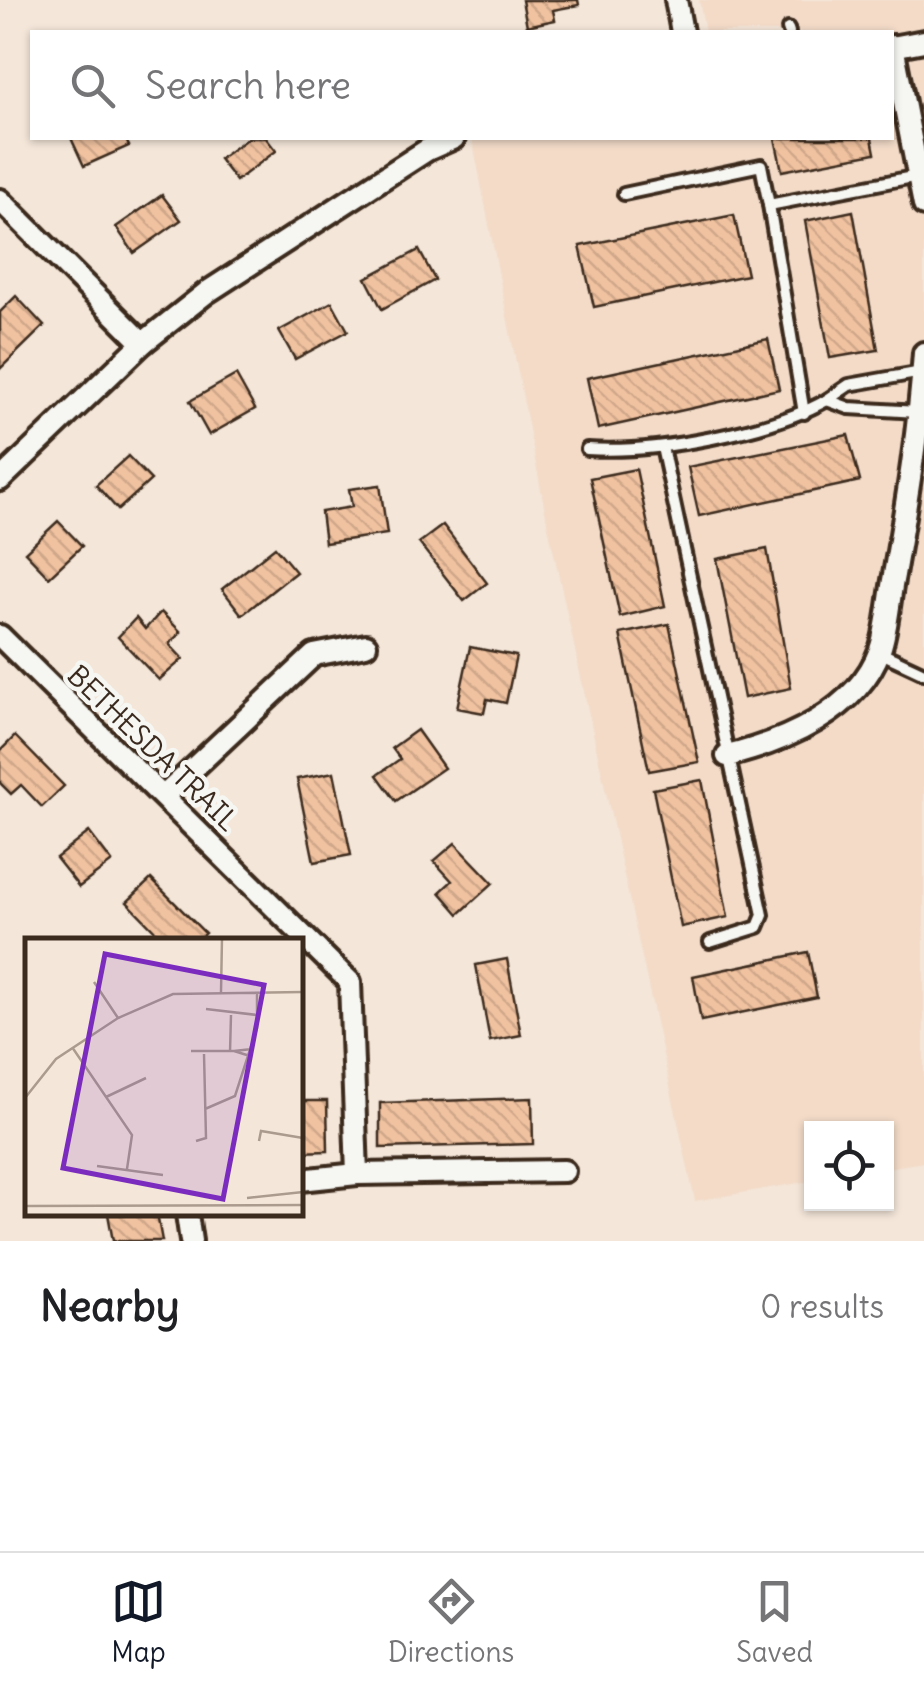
<!DOCTYPE html>
<html lang="en">
<head>
<meta charset="utf-8">
<style>
  :root { --surface:#fff; --page:#f2f2f2; --text:#202124; --muted:#757577; --line:#e0e0e0; --accent:#111827 }
  body { margin:0; font-family:Delius,sans-serif; background:var(--page); color:var(--text) }
  .controls { position:absolute; right:30px; bottom:30px; display:grid; overflow:hidden; border-radius:0px; box-shadow:0 2px 8px #0004 }
  .controls button { width:90px; height:90px; display:grid; place-items:center; padding:0; border:0; border-bottom:2px solid var(--line); background:var(--surface); color:var(--text); font:50px sans-serif }
  .list { margin:0; padding:0; list-style:none }
  h2 { display:flex; justify-content:space-between; align-items:center; height:130px; margin:0; padding:0 40px; font-size:42px }
  h2 small { font-size:32px; font-weight:400; color:var(--muted) }
  .icon { flex:none; width:55px; height:55px; fill:none; stroke:currentColor; stroke-width:2; stroke-linecap:round; stroke-linejoin:round }
  .map { position:relative; flex:none; width:924px; height:1241px; overflow:hidden }
  .search { position:absolute; background:var(--surface); box-shadow:0 2px 8px #0004; left:30px; right:30px; top:30px; height:110px; display:flex; align-items:center; gap:25px; box-sizing:border-box; padding:0 35px; border-radius:0px; color:var(--muted); font-size:38px }
  .sheet { height:310px; background:var(--surface) }
  nav { display:flex; justify-content:space-around; align-items:center; box-sizing:border-box; height:140px; border-top:2px solid var(--line); background:var(--surface); font-size:28px; color:var(--muted) }
  nav a { display:grid; justify-items:center; gap:5px }
  nav .on { color:var(--accent) }
  .map>svg:first-child { display:block }
  .built { fill:#f3dbc8 }
  .building { fill:url(#building-back-hatch); stroke:#3b2a1e; stroke-width:2.5 }
  .lines { fill:none; stroke-linecap:round; stroke-linejoin:round }
  .service-casing { stroke:#3b2a1e; stroke-width:18 }
  .minor-casing { stroke:#3b2a1e; stroke-width:28 }
  .service { stroke:#f6f6f2; stroke-width:10 }
  .minor { stroke:#f6f6f2; stroke-width:20 }
  .labels { text-anchor:middle; stroke-width:9; stroke-linejoin:round; paint-order:stroke }
  .street-label { font-size:28px; fill:#3b2a1e; stroke:#f6f6f2 }
  .inset-road { fill:none; stroke:#aa9b8e; stroke-width:2.5 }
  .view { fill:#7b2cbf; fill-opacity:0.15; stroke:#7b2cbf; stroke-width:5 }
  .inset-edge { fill:none; stroke:#3b2a1e; stroke-width:5 }
</style>
</head>
<body>
<div class="map">
<svg width="924" height="1241" viewBox="0 0 924 1241">
  <defs>
    <pattern id="building-back-hatch" width="6" height="6" patternUnits="userSpaceOnUse" patternTransform="scale(2.5)"><rect width="6" height="6" fill="#f0c2a0"/><path d="M-1 5l2 2M0 0l6 6M5-1l2 2" fill="none" stroke="#cfa789"/></pattern>
  </defs>
  <rect width="100%" height="100%" fill="#f4e6d9"/>
  <filter id="ink" filterUnits="userSpaceOnUse"><feTurbulence type="fractalNoise" baseFrequency=".01" numOctaves="2"/><feDisplacementMap in="SourceGraphic" scale="20" xChannelSelector="R" yChannelSelector="G"/><feConvolveMatrix kernelMatrix="1 2 1 2 8 2 1 2 1" color-interpolation-filters="sRGB"/></filter>
  <g filter="url(#ink)">
    <polygon class="built" points="699,0 924,0 924,1162 887,1168 886,1128 812,1128 811,1181 695,1201 549,531 472,138 892,138 892,32 705,32"/>
    <g class="building">
      <polygon points="522,0 578,0 579,5 553,10 555,20 527,26"/>
      <polygon points="71,138 125,138 129,146 84,166"/>
      <polygon points="248,138 266,138 276,151 236,181 219,159"/>
      <polygon points="775,138 872,138 875,153 782,171"/>
      <polygon points="162,195 181,220 134,253 116,227"/>
      <polygon points="853,211 878,350 830,358 805,221"/>
      <polygon points="734,215 747,275 594,307 580,246"/>
      <polygon points="419,250 435,280 382,309 366,278"/>
      <polygon points="16,296 44,326 0,369 0,312"/>
      <polygon points="332,302 348,331 295,359 279,331"/>
      <polygon points="768,339 779,389 598,429 587,378"/>
      <polygon points="236,375 255,409 209,435 190,401"/>
      <polygon points="848,435 860,481 699,516 688,467"/>
      <polygon points="128,456 151,480 118,510 96,485"/>
      <polygon points="636,469 665,606 620,617 590,478"/>
      <polygon points="380,485 387,534 325,543 321,512 352,507 349,489"/>
      <polygon points="58,521 82,546 49,577 25,552"/>
      <polygon points="443,525 487,583 464,601 419,543"/>
      <polygon points="275,547 296,572 242,615 222,589"/>
      <polygon points="767,549 791,688 744,698 717,559"/>
      <polygon points="161,612 181,632 169,644 183,659 159,680 118,637 136,618 145,629"/>
      <polygon points="669,624 699,762 649,771 620,634"/>
      <polygon points="470,647 516,656 506,703 487,699 484,713 457,708"/>
      <polygon points="417,730 444,768 396,801 377,775 400,759 392,748"/>
      <polygon points="15,736 64,786 42,807 21,785 11,794 0,783 0,751"/>
      <polygon points="334,772 351,855 314,862 297,779"/>
      <polygon points="702,780 728,917 681,927 653,789"/>
      <polygon points="89,832 112,862 79,887 56,858"/>
      <polygon points="455,843 493,883 459,914 440,892 452,881 434,861"/>
      <polygon points="151,879 205,933 197,941 165,941 127,902"/>
      <polygon points="808,952 817,997 701,1021 693,976"/>
      <polygon points="507,959 521,1035 490,1041 476,965"/>
      <polygon points="532,1098 533,1144 380,1148 380,1103"/>
      <polygon points="300,1101 327,1101 328,1151 300,1152"/>
      <polygon points="108,1214 157,1214 162,1241 113,1241"/>
    </g>
    <g class="lines">
      <defs>
        <g id="service">
          <polyline points="788,29 789,32"/>
          <polyline points="624,194 761,165 769,205 918,176"/>
          <polyline points="769,205 804,413"/>
          <polyline points="918,412 849,408 827,400 849,385 922,372"/>
          <polyline points="662,447 763,915 758,927 710,942"/>
          <path d="M587,449C652,454 771,432 827,400"/>
          <polyline points="879,652 924,673"/>
        </g>
        <g id="minor">
          <polyline points="676,0 682,32"/>
          <polyline points="893,46 924,205"/>
          <polyline points="892,47 924,41"/>
          <polyline points="0,200 143,343"/>
          <polyline points="0,480 143,343 206,293 427,150 454,138"/>
          <polyline points="0,636 350,982 357,1174"/>
          <path d="M727,756C784,742 858,711 880,650C888,627 889,599 894,575C907,501 919,428 924,353"/>
          <polyline points="164,796 314,655 366,645"/>
          <polyline points="300,1180 357,1174 564,1171"/>
          <polyline points="187,1214 191,1241"/>
        </g>
      </defs>
      <use href="#service" class="service-casing"/>
      <use href="#minor" class="minor-casing"/>
      <use href="#service" class="service"/>
      <use href="#minor" class="minor"/>
    </g>
  </g>
  <g class="labels">
    <g class="street-label">
      <text transform="translate(153 748) rotate(44)" y="10">BETHESDA TRAIL</text>
    </g>
  </g>
  <g transform="translate(25 938)">
    <rect width="278" height="278" fill="#f4e6d9"/>
    <path class="inset-road" d="M69,44L93,80M196,54L197,0M181,71L232,77M47,109L107,197L102,231M166,113H209M205,114L206,77M225,118L209,113L227,111M81,159L121,140M0,160L31,121L93,80L148,56L278,54M180,171L210,158L232,90V54M171,203L181,200L179,116M234,203L236,193L278,200M72,228L138,237M222,260L278,254M0,268L278,267"/>
    <path class="view" d="M80,16L239,47L198,261L38,230Z"/>
    <rect width="278" height="278" class="inset-edge"/>
  </g>
</svg>
<div class="controls">
<button><svg class="icon" aria-label="locate" viewBox="0 0 24 24"><circle cx="12" cy="12" r="6"/><path d="M12 2v4M12 18v4M2 12h4M18 12h4"/></svg></button>
</div>
<div class="search"><svg class="icon" aria-label="search" viewBox="0 0 24 24"><circle cx="10" cy="10" r="6"/><path d="M15 15l6 6"/></svg>Search here</div>
</div>
<section class="sheet">
<h2>Nearby<small>0 results</small></h2>
<ul class="list">
</ul>
</section>
<nav>
<a class="on"><svg class="icon" aria-label="map" viewBox="0 0 24 24"><path d="M3 6l6-2 6 2 6-2v14l-6 2-6-2-6 2zM9 4v14M15 6v14"/></svg>Map</a>
<a><svg class="icon" aria-label="directions" viewBox="0 0 24 24"><path d="M12 3l9 9-9 9-9-9zM9 14v-3h6M13 9l2 2-2 2"/></svg>Directions</a>
<a><svg class="icon" aria-label="saved" viewBox="0 0 24 24"><path d="M7 4h10v16l-5-4-5 4z"/></svg>Saved</a>
</nav>
</body>
</html>
